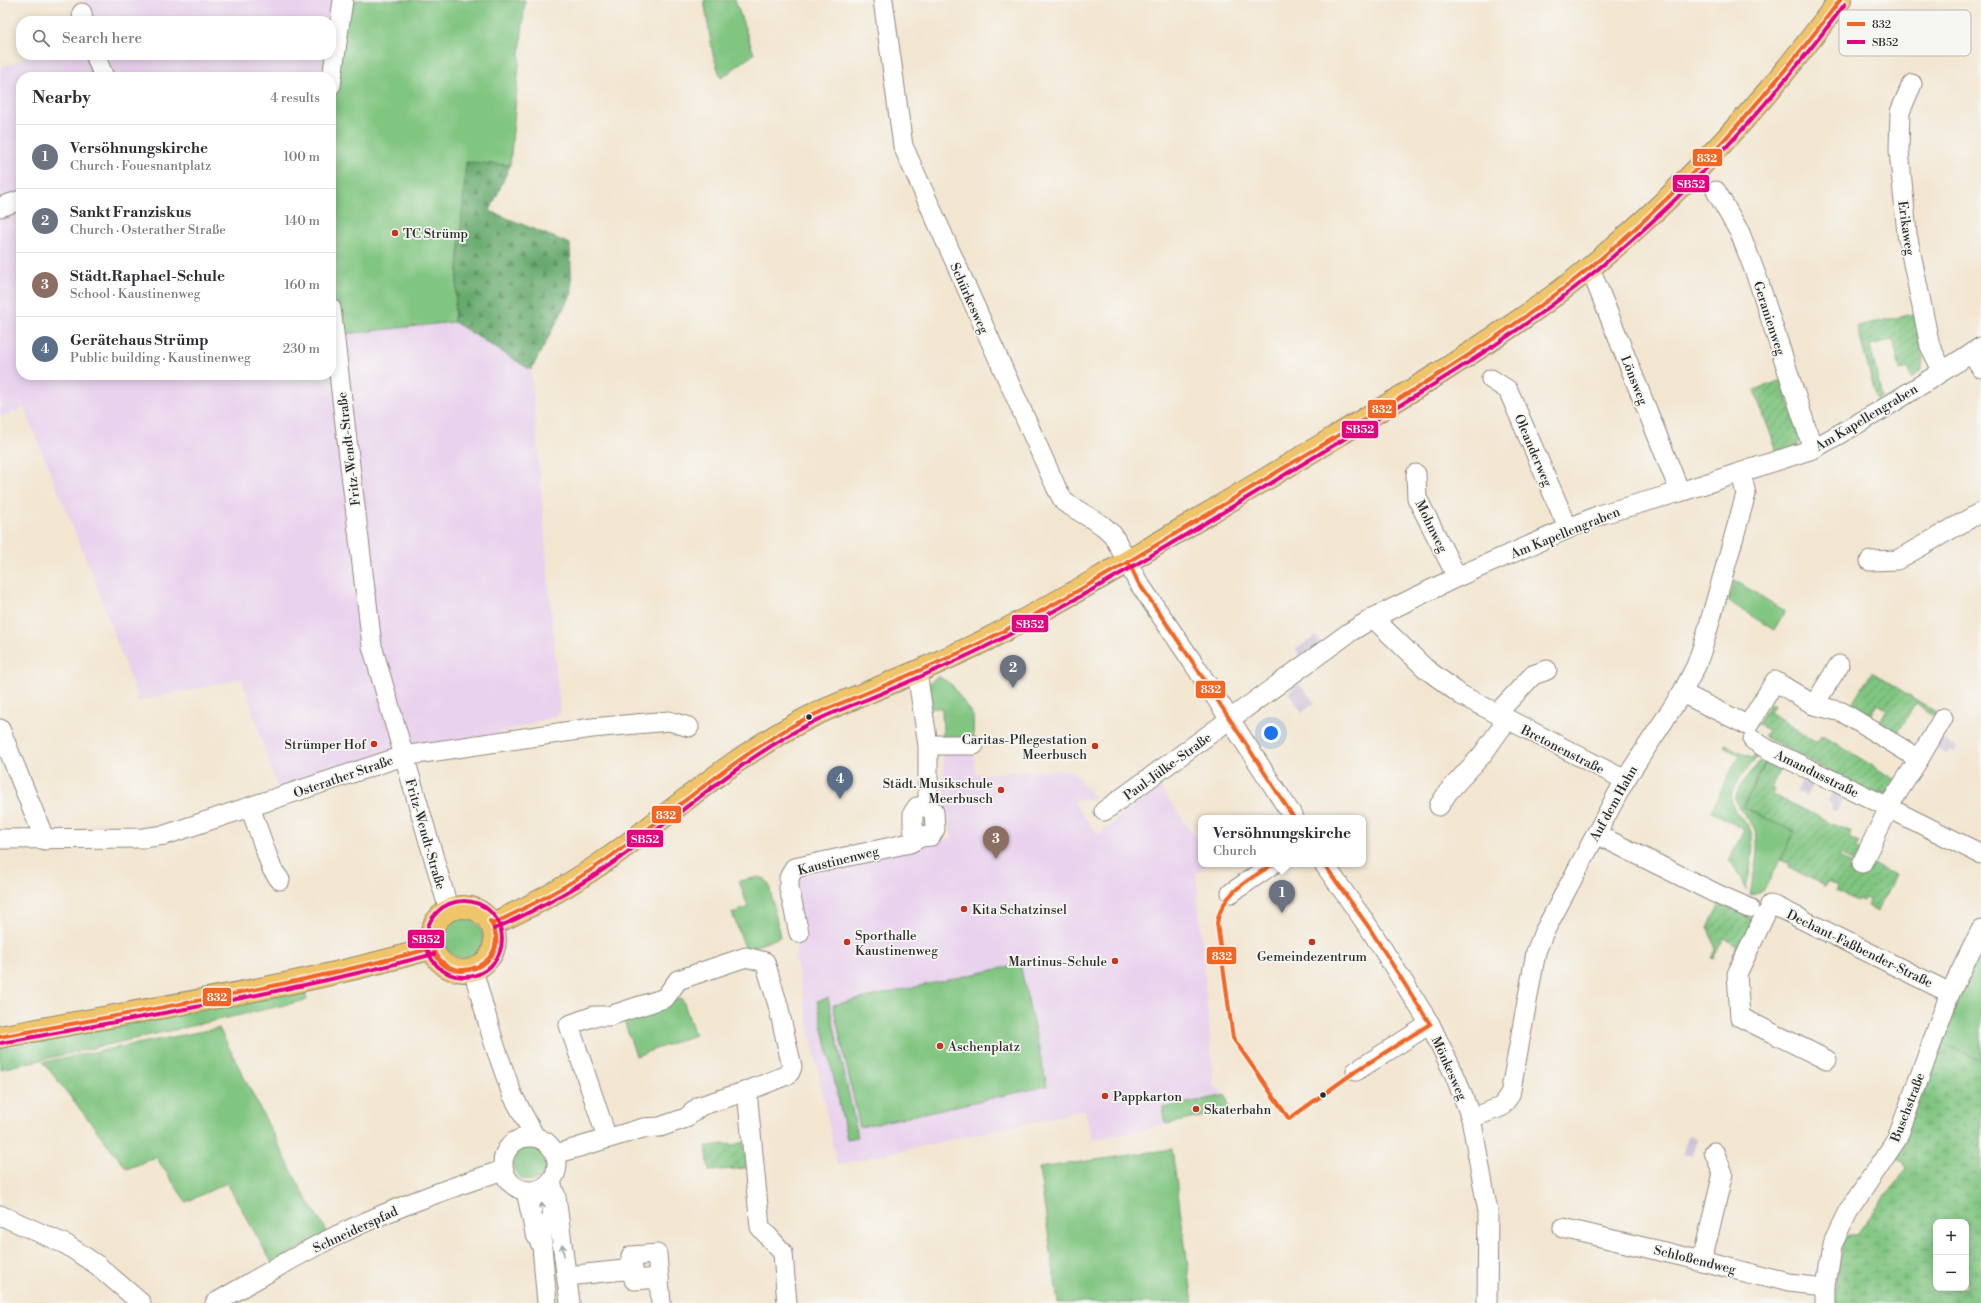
<!DOCTYPE html>
<html lang="en">
<head>
<meta charset="utf-8">
<style>
  :root { --surface:#fff; --page:#f7f7f7; --text:#2b2b33; --muted:#7c7c81; --line:#e1e1e2; --accent:#c8321e }
  body { margin:0; font-family:"Libre Bodoni",serif; background:var(--page); color:var(--text) }
  .controls { position:absolute; right:12px; bottom:12px; display:grid; overflow:hidden; border-radius:8px; box-shadow:0 2px 10px #0003 }
  .controls button { width:36px; height:36px; display:grid; place-items:center; padding:0; border:0; border-bottom:1px solid var(--line); background:var(--surface); color:var(--text); font:20px sans-serif }
  .you { position:absolute; left:1271px; top:733px; width:14px; height:14px; margin:-10px; border:3px solid #fff; border-radius:50%; background:#1a73e8; box-shadow:0 0 0 6px #1a73e833 }
  .badge { display:grid; place-items:center; width:26px; height:26px; border-radius:50%; background:var(--accent); color:#fff; font-size:13px; font-weight:700 }
  .pin { position:absolute; translate:-50% -33px; filter:drop-shadow(0 1px 2px #0008) }
  .pin::after { content:''; position:absolute; top:21px; width:14px; height:12px; background:inherit; clip-path:polygon(0 0,100% 0,50% 100%) }
  .popup { position:absolute; left:1198px; top:815px; width:168px; height:52px; box-sizing:border-box; display:grid; place-content:center; border-radius:8px; background:var(--surface); filter:drop-shadow(0 1px 3px #0005); font-size:13px; white-space:nowrap; color:var(--muted) }
  .popup b { font-size:15px; color:var(--text) }
  .popup::after { content:''; position:absolute; left:50%; top:100%; margin-left:-8px; border:8px solid transparent; border-top-color:var(--surface) }
  .list { margin:0; padding:0; list-style:none }
  h2 { display:flex; justify-content:space-between; align-items:center; height:52px; margin:0; padding:0 16px; font-size:17px }
  h2 small { font-size:13px; font-weight:400; color:var(--muted) }
  .list li { display:grid; grid-template-columns:26px 1fr auto; gap:12px; align-items:center; box-sizing:border-box; height:64px; padding:0 16px; border-top:1px solid var(--line) }
  .list b { display:block; font-size:15px; white-space:nowrap }
  .list p { margin:0; font-size:13px; white-space:nowrap; color:var(--muted) }
  .list em { font-size:13px; font-style:normal; color:var(--muted) }
  .icon { flex:none; width:22px; height:22px; fill:none; stroke:currentColor; stroke-width:2; stroke-linecap:round; stroke-linejoin:round }
  .map { position:relative; flex:none; width:1981px; height:1303px; overflow:hidden }
  .search { position:absolute; background:var(--surface); box-shadow:0 2px 10px #0003; left:16px; top:16px; width:320px; height:44px; display:flex; align-items:center; gap:10px; box-sizing:border-box; padding:0 14px; border-radius:16px; color:var(--muted); font-size:15px }
  .panel { position:absolute; background:var(--surface); box-shadow:0 2px 10px #0003; left:16px; top:72px; width:320px; height:308px; border-radius:16px }
  .map>svg:first-child { display:block }
  .built { fill:#e9d2ed }
  .industrial { fill:#c9bfd7 }
  .green { fill:#80c580; stroke:#567856 }
  .forest { fill:url(#forest-firs); stroke:#4a6a4c }
  .wetland { fill:url(#wetland-marsh); stroke:#567856; fill-rule:evenodd }
  .garden { fill:url(#garden-furrows); stroke:#567856 }
  .lines { fill:none; stroke-linecap:round; stroke-linejoin:round }
  .minor-casing { stroke:#8f887e; stroke-width:21 }
  .major-casing { stroke:#8f887e; stroke-width:24 }
  .minor { stroke:#fff; stroke-width:19 }
  .major { stroke:#f0c469; stroke-width:22 }
  .bus-1-casing { stroke:#f6f6f2; stroke-width:7 }
  .bus-2-casing { stroke:#f6f6f2; stroke-width:7 }
  .bus-1 { stroke:#f26522; stroke-width:4 }
  .bus-2 { stroke:#e5007d; stroke-width:4 }
  .oneway { stroke:#a0a0a0 }
  .poi-dot { fill:#c8321e; stroke:#f6f6f2; stroke-width:1.5 }
  .bus-dot { fill:#2b2b2b; stroke:#f6f6f2; stroke-width:1.5 }
  .labels { text-anchor:middle; stroke-width:3.5; stroke-linejoin:round; paint-order:stroke }
  .street-label { font-size:13px; fill:#2b2b2b; stroke:#f6f6f2 }
  .poi-label { font-size:13px; fill:#2b2b2b; stroke:#f6f6f2; text-anchor:start }
  .key { fill:#f6f6f2; stroke:#b9b9b6; stroke-width:1 }
  .key-label { font-size:11px; fill:#2b2b2b }
  .line-badge { stroke:#f6f6f2; stroke-width:1.5 }
  .badge-label { font-size:11px; text-anchor:middle; font-weight:bold; fill:#fff }
</style>
</head>
<body>
<div class="map">
<svg width="1981" height="1303" viewBox="0 0 1981 1303">
  <defs>
    <pattern id="forest-firs" width="22" height="20" patternUnits="userSpaceOnUse"><rect width="22" height="20" fill="#68aa6e"/><path d="M5 1l3.5 6h-7zM16 11l3.5 6h-7z" fill="#568b5b"/></pattern>
    <pattern id="wetland-marsh" width="20" height="14" patternUnits="userSpaceOnUse"><rect width="20" height="14" fill="#80c580"/><path d="M1 5h8M5 5V1M11 12h8M15 12V8" fill="none" stroke="#69a069"/></pattern>
    <pattern id="garden-furrows" width="10" height="10" patternUnits="userSpaceOnUse"><rect width="10" height="10" fill="#80c580"/><path d="M-1 1l2-2M0 10L10 0M9 11l2-2" fill="none" stroke="#69a069"/></pattern>
  </defs>
  <rect width="100%" height="100%" fill="#f6f6f2"/>
  <filter id="ink" filterUnits="userSpaceOnUse"><feTurbulence type="fractalNoise" baseFrequency=".025" numOctaves="2"/><feDisplacementMap in="SourceGraphic" scale="8" xChannelSelector="R" yChannelSelector="G"/><feConvolveMatrix kernelMatrix="1 2 1 2 8 2 1 2 1" color-interpolation-filters="sRGB"/></filter>
  <filter id="wash" filterUnits="userSpaceOnUse"><feTurbulence type="fractalNoise" baseFrequency=".012" numOctaves="4" result="noise"/><feDisplacementMap in="SourceGraphic" scale="16" xChannelSelector="R" yChannelSelector="G"/><feGaussianBlur stdDeviation="0.9" result="paint"/><feColorMatrix in="noise" values="0 0 0 0 0 0 0 0 0 0 0 0 0 0 0 0 0 1.4 0 .05"/><feComposite in="paint" operator="in"/></filter>
  <g filter="url(#wash)">
    <rect width="100%" height="100%" fill="#f3e6d1"/>
    <g class="built">
      <polygon points="86,0 343,0 331,77 21,77 21,375 331,375 334,335 454,322 531,370 560,715 280,796 242,679 138,701 94,579 24,408 1,417 0,415 0,68 33,55 331,55 331,21 80,21"/>
      <polygon points="943,748 974,749 975,774 1071,770 1095,798 1073,801 1098,835 1159,786 1201,845 1201,864 1208,864 1196,874 1214,1086 1226,1095 1230,1111 1092,1140 1085,1110 837,1165 795,958 800,920 793,877 952,838 944,794"/>
    </g>
    <g class="industrial">
      <polygon points="1316,636 1321,644 1302,659 1296,649"/>
      <polygon points="1298,683 1315,703 1302,712 1289,693"/>
      <polygon points="1939,737 1957,748 1954,752 1950,750 1947,754 1933,746"/>
      <polygon points="1806,772 1816,777 1806,797 1796,792"/>
      <polygon points="1835,788 1846,793 1836,812 1831,809 1833,805 1828,802"/>
      <polygon points="1688,1136 1698,1139 1693,1155 1684,1153"/>
    </g>
    <g class="green">
      <polygon points="343,0 525,0 510,165 466,162 454,322 334,335 331,308 331,85"/>
      <polygon points="704,0 735,0 754,54 721,78 713,55"/>
      <polygon points="1734,580 1785,611 1774,630 1728,601"/>
      <polygon points="938,676 952,685 973,716 974,742 943,741 942,708 928,708 928,684"/>
      <path d="M1725,744L1753,759L1758,749L1762,752C1750,767 1723,788 1734,809C1739,817 1748,823 1751,832C1756,850 1749,872 1746,890L1741,876L1729,860L1744,830L1711,811L1739,755L1724,747Z"/>
      <path d="M1766,753L1769,754L1743,807L1794,832L1764,890L1750,895C1753,877 1761,847 1755,830C1750,818 1739,812 1735,799L1739,788Z"/>
      <polygon points="759,877 765,879 769,884 780,937 746,950 732,913 748,907 739,881"/>
      <circle cx="463" cy="938" r="20"/>
      <polygon points="1981,939 1981,1060 1938,1042"/>
      <polygon points="1020,964 1047,1086 860,1127 833,1005"/>
      <polygon points="304,989 307,1000 0,1069 0,1049"/>
      <polygon points="682,998 695,1035 636,1056 623,1018"/>
      <polygon points="828,998 858,1137 847,1139 817,1001"/>
      <polygon points="219,1028 302,1191 328,1233 272,1263 227,1183 186,1202 156,1157 127,1169 43,1062"/>
      <polygon points="1226,1095 1230,1111 1166,1124 1163,1108"/>
      <circle cx="531" cy="1163" r="18"/>
      <polygon points="1172,1149 1193,1303 1058,1303 1039,1168"/>
    </g>
    <polygon class="forest" points="466,162 510,165 490,211 570,244 572,293 531,370 454,322"/>
    <path class="wetland" d="M1938,1042L1981,1060V1303H1833L1843,1235H1856L1907,1168L1903,1161L1894,1157ZM1936,1222H1966V1288H1936Z"/>
    <g class="garden">
      <polygon points="1913,314 1923,359 1922,369 1911,379 1908,368 1900,370 1893,340 1870,345 1882,397 1877,400 1857,326"/>
      <polygon points="1782,380 1800,439 1797,446 1778,454 1754,390"/>
      <polygon points="1872,672 1936,712 1933,716 1916,703 1894,739 1876,727 1887,710 1877,704 1867,721 1848,710"/>
      <polygon points="1770,703 1774,705 1770,712 1812,740 1817,742 1821,736 1827,738 1899,782 1887,795 1881,792 1878,797 1764,737 1768,730 1758,724"/>
      <polygon points="1770,755 1784,762 1771,787 1775,789 1773,795 1851,832 1849,837 1860,842 1857,848 1862,851 1856,863 1840,855 1839,858 1859,868 1870,862 1895,875 1877,912 1867,906 1869,900 1865,898 1863,901 1858,899 1857,901 1835,891 1837,886 1828,881 1825,886 1789,867 1790,864 1780,860 1794,832 1743,807"/>
      <polygon points="1720,903 1756,921 1735,966 1730,963 1738,946 1724,938 1713,959 1711,958 1715,950 1708,927"/>
      <polygon points="744,1142 746,1168 709,1171 706,1146 725,1144 733,1145"/>
    </g>
  </g>
  <g filter="url(#ink)">
    <g class="lines">
      <defs>
        <g id="minor">
          <polyline points="883,0 903,146 1056,487 1064,502 1102,525 1113,535 1138,582 1192,661 1294,818"/>
          <polyline points="82,13 83,21"/>
          <polyline points="95,55 104,77"/>
          <polyline points="1912,84 1900,112 1899,150 1907,234 1930,346 1942,370"/>
          <polyline points="331,85 343,0"/>
          <polyline points="1716,191 1740,233 1758,280 1813,449"/>
          <polyline points="0,207 21,200"/>
          <polyline points="1590,268 1680,492"/>
          <polyline points="331,308 365,589"/>
          <polyline points="1971,353 1981,368"/>
          <polyline points="1491,379 1508,390 1568,528"/>
          <polyline points="1416,474 1417,498 1457,577"/>
          <polyline points="1870,561 1897,560 1981,512"/>
          <polyline points="366,594 372,646 449,910"/>
          <polyline points="1373,618 1425,668 1461,695 1625,780"/>
          <polyline points="1682,693 1747,725"/>
          <polyline points="1814,705 1839,665"/>
          <polyline points="1749,724 1775,681 1814,705 1842,712 1919,759 1892,801"/>
          <polyline points="0,729 45,840"/>
          <polyline points="1753,740 1767,749 1882,804"/>
          <polyline points="928,745 974,745"/>
          <polyline points="1919,759 1943,718"/>
          <polyline points="1439,806 1448,792 1482,755 1502,727 1502,708 1533,675 1547,670"/>
          <polyline points="250,807 272,869 280,880"/>
          <polyline points="1104,811 1350,632 1373,618 1457,577 1602,514 1680,492 1813,449 1878,412 1981,347"/>
          <polyline points="1895,811 1981,854"/>
          <polyline points="1596,834 1721,896 1749,908"/>
          <polyline points="921,837 913,829 913,813 917,807 928,807"/>
          <polyline points="0,839 143,838 165,835 403,756 592,728 669,721 689,727"/>
          <polyline points="1862,863 1886,814"/>
          <polyline points="1324,864 1370,929 1430,1024 1456,1078 1471,1118 1488,1212 1487,1303"/>
          <polyline points="1231,893 1273,864"/>
          <polyline points="1770,905 1777,907 1950,993"/>
          <polyline points="1765,915 1737,974 1740,1017 1827,1060"/>
          <polyline points="799,933 789,888 789,878 794,868 910,843 921,837 931,836 935,829 934,812 928,807 928,745 917,672"/>
          <polyline points="473,970 494,1043 512,1094 535,1137"/>
          <polyline points="1356,1071 1430,1024"/>
          <polyline points="1471,1118 1501,1107 1510,1095 1536,952 1543,934 1625,780 1682,693 1696,666 1703,646 1746,494 1741,473"/>
          <circle cx="530" cy="1164" r="27"/>
          <polyline points="607,1138 569,1025 594,1016 609,1016 665,998 678,980 746,957 765,962 778,1005 792,1067 790,1072 787,1075 747,1091"/>
          <polyline points="556,1154 643,1128 660,1127 686,1118 700,1106 747,1091 760,1227 783,1253 787,1303"/>
          <polyline points="551,1183 556,1197 570,1303"/>
          <polyline points="526,1191 535,1233 542,1246 543,1189"/>
          <polyline points="0,1215 67,1245 97,1265 141,1303"/>
          <polyline points="1563,1228 1702,1261 1788,1283 1826,1287"/>
          <polyline points="542,1246 547,1303"/>
          <polyline points="1702,1261 1723,1173 1714,1152"/>
          <polyline points="633,1269 631,1256 657,1254 661,1303"/>
          <polyline points="567,1276 633,1269 634,1280 659,1278"/>
          <path d="M215,1303C250,1283 285,1262 320,1244C379,1213 441,1191 503,1170"/>
          <polyline points="1826,1303 1826,1287 1832,1245 1848,1212 1897,1139 1950,993 1981,930"/>
        </g>
        <g id="major">
          <circle cx="463" cy="939" r="32"/>
          <path d="M492,924C540,903 586,876 628,844C685,801 739,754 804,720C823,710 844,702 864,694C905,677 946,660 986,640C1082,591 1173,534 1266,479C1325,443 1384,408 1443,371C1494,338 1545,305 1592,266C1688,187 1767,100 1840,0"/>
          <path d="M0,1037C144,1009 291,989 432,948"/>
        </g>
      </defs>
      <use href="#minor" class="minor-casing"/>
      <use href="#major" class="major-casing"/>
      <use href="#minor" class="minor"/>
      <use href="#major" class="major"/>
      <defs>
        <g id="bus-1">
          <polyline points="1128,561 1138,582 1192,661 1294,818"/>
          <path d="M1273,864C1249,880 1222,892 1217,923L1233,1038L1289,1119L1356,1071L1430,1024"/>
          <polyline points="1324,864 1370,929 1430,1024"/>
          <path d="M492,924C535,904 576,882 614,854C677,809 735,757 803,720C823,710 844,702 864,694C905,677 946,660 986,640C1089,588 1188,526 1287,466C1384,408 1483,351 1572,282C1675,201 1762,104 1840,0"/>
          <path d="M433,946C447,993 516,963 490,921"/>
          <path d="M433,946C442,994 519,965 490,921"/>
          <path d="M0,1037C145,1010 290,987 432,948"/>
        </g>
        <g id="bus-2">
          <circle cx="464" cy="939" r="38"/>
          <path d="M494,929C537,910 579,887 617,860C680,814 738,762 807,725C826,715 847,707 868,699C908,682 950,665 989,645C1093,593 1192,531 1291,471C1388,412 1487,356 1577,286C1680,205 1767,108 1845,4"/>
          <path d="M1,1043C146,1016 291,992 434,954"/>
        </g>
      </defs>
      <use href="#bus-1" class="bus-1-casing"/>
      <use href="#bus-2" class="bus-2-casing"/>
      <use href="#bus-1" class="bus-1"/>
      <use href="#bus-2" class="bus-2"/>
    </g>
    <defs><path id="oneway-shaft" d="M-6 0H5M1.5-3L5.5 0L1.5 3" fill="none" stroke-width="1.6" stroke-linecap="round" stroke-linejoin="round"/></defs>
    <g class="oneway">
      <use href="#oneway-shaft" transform="translate(542 1209) rotate(-93)"/>
      <use href="#oneway-shaft" transform="translate(563 1250) rotate(-98)"/>
    </g>
  </g>
  <g class="poi-dot">
    <circle cx="395" cy="233" r="4"/>
    <circle cx="374" cy="744" r="4"/>
    <circle cx="1095" cy="746" r="4"/>
    <circle cx="1001" cy="790" r="4"/>
    <circle cx="964" cy="909" r="4"/>
    <circle cx="847" cy="942" r="4"/>
    <circle cx="1312" cy="942" r="4"/>
    <circle cx="1115" cy="961" r="4"/>
    <circle cx="940" cy="1046" r="4"/>
    <circle cx="1105" cy="1096" r="4"/>
    <circle cx="1196" cy="1109" r="4"/>
  </g>
  <g class="bus-dot">
    <circle cx="809" cy="717" r="3.5"/>
    <circle cx="1323" cy="1095" r="3.5"/>
  </g>
  <g class="labels">
    <g class="street-label">
      <text transform="translate(1907 228) rotate(82)" y="5">Erikaweg</text>
      <text transform="translate(970 298) rotate(66)" y="5">Schürkesweg</text>
      <text transform="translate(1770 318) rotate(72)" y="5">Geranienweg</text>
      <text transform="translate(1635 380) rotate(68)" y="5">Lönsweg</text>
      <text transform="translate(1866 417) rotate(-31)" y="5">Am Kapellengraben</text>
      <text transform="translate(348 449) rotate(-97)" y="5">Fritz-Wendt-Straße</text>
      <text transform="translate(1534 450) rotate(67)" y="5">Oleanderweg</text>
      <text transform="translate(1432 526) rotate(64)" y="5">Mohnweg</text>
      <text transform="translate(1565 532) rotate(-22)" y="5">Am Kapellengraben</text>
      <text transform="translate(1563 749) rotate(27)" y="5">Bretonenstraße</text>
      <text transform="translate(1167 766) rotate(-36)" y="5">Paul-Jülke-Straße</text>
      <text transform="translate(1817 773) rotate(26)" y="5">Amandusstraße</text>
      <text transform="translate(343 776) rotate(-19)" y="5">Osterather Straße</text>
      <text transform="translate(1613 803) rotate(-61)" y="5">Auf dem Hahn</text>
      <text transform="translate(426 834) rotate(74)" y="5">Fritz-Wendt-Straße</text>
      <text transform="translate(838 860) rotate(-14)" y="5">Kaustinenweg</text>
      <text transform="translate(1860 948) rotate(26)" y="5">Dechant-Faßbender-Straße</text>
      <text transform="translate(1450 1068) rotate(66)" y="5">Mönkesweg</text>
      <text transform="translate(1907 1107) rotate(-69)" y="5">Buschstraße</text>
      <text transform="translate(355 1229) rotate(-25)" y="5">Schneiderspfad</text>
      <text transform="translate(1695 1259) rotate(14)" y="5">Schloßendweg</text>
    </g>
    <g class="poi-label">
      <text x="403" y="238">TC Strümp</text>
      <text x="1087" y="744" text-anchor="end">Caritas-Pflegestation<tspan x="1087" dy="15">Meerbusch</tspan></text>
      <text x="366" y="749" text-anchor="end">Strümper Hof</text>
      <text x="993" y="788" text-anchor="end">Städt. Musikschule<tspan x="993" dy="15">Meerbusch</tspan></text>
      <text x="972" y="914">Kita Schatzinsel</text>
      <text x="855" y="940">Sporthalle<tspan x="855" dy="15">Kaustinenweg</tspan></text>
      <text x="1312" y="961" text-anchor="middle">Gemeindezentrum</text>
      <text x="1107" y="966" text-anchor="end">Martinus-Schule</text>
      <text x="948" y="1051">Aschenplatz</text>
      <text x="1113" y="1101">Pappkarton</text>
      <text x="1204" y="1114">Skaterbahn</text>
    </g>
  </g>
  <rect x="1839" y="10" width="132" height="46" rx="6" class="key"/>
  <rect x="1847" y="22" width="18" height="4" fill="#f26522"/>
  <rect x="1847" y="40" width="18" height="4" fill="#e5007d"/>
  <g class="key-label">
    <text x="1872" y="28">832</text>
    <text x="1872" y="46">SB52</text>
  </g>
  <g class="line-badge">
    <rect x="1692" y="148" width="31" height="19" rx="4" fill="#f26522"/>
    <rect x="1672" y="174" width="38" height="19" rx="4" fill="#e5007d"/>
    <rect x="1367" y="399" width="30" height="20" rx="4" fill="#f26522"/>
    <rect x="1341" y="420" width="38" height="19" rx="4" fill="#e5007d"/>
    <rect x="1011" y="614" width="38" height="19" rx="4" fill="#e5007d"/>
    <rect x="1195" y="680" width="31" height="19" rx="4" fill="#f26522"/>
    <rect x="651" y="805" width="31" height="19" rx="4" fill="#f26522"/>
    <rect x="626" y="829" width="38" height="19" rx="4" fill="#e5007d"/>
    <rect x="407" y="929" width="38" height="20" rx="4" fill="#e5007d"/>
    <rect x="1206" y="946" width="31" height="19" rx="4" fill="#f26522"/>
    <rect x="202" y="987" width="30" height="20" rx="4" fill="#f26522"/>
  </g>
  <g class="badge-label">
    <text x="1707" y="162">832</text>
    <text x="1691" y="188">SB52</text>
    <text x="1382" y="413">832</text>
    <text x="1360" y="433">SB52</text>
    <text x="1030" y="628">SB52</text>
    <text x="1211" y="693">832</text>
    <text x="666" y="819">832</text>
    <text x="645" y="843">SB52</text>
    <text x="426" y="943">SB52</text>
    <text x="1222" y="960">832</text>
    <text x="217" y="1001">832</text>
  </g>
</svg>
<div class="controls">
<button>+</button>
<button>−</button>
</div>
<div class="you"></div>
<div class="pin badge" style="left:1282px;top:913px;background:#6b7280">1</div>
<div class="popup"><b>Versöhnungskirche</b>Church</div>
<div class="pin badge" style="left:1013px;top:688px;background:#6b7280">2</div>
<div class="pin badge" style="left:996px;top:859px;background:#8d6e63">3</div>
<div class="pin badge" style="left:840px;top:799px;background:#5c6f8a">4</div>
<div class="search"><svg class="icon" aria-label="search" viewBox="0 0 24 24"><circle cx="10" cy="10" r="6"/><path d="M15 15l6 6"/></svg>Search here</div>
<section class="panel">
<h2>Nearby<small>4 results</small></h2>
<ul class="list">
<li><span class="badge" style="background:#6b7280">1</span><div><b>Versöhnungskirche</b><p>Church · Fouesnantplatz</p></div><em>100 m</em></li>
<li><span class="badge" style="background:#6b7280">2</span><div><b>Sankt Franziskus</b><p>Church · Osterather Straße</p></div><em>140 m</em></li>
<li><span class="badge" style="background:#8d6e63">3</span><div><b>Städt.Raphael-Schule</b><p>School · Kaustinenweg</p></div><em>160 m</em></li>
<li><span class="badge" style="background:#5c6f8a">4</span><div><b>Gerätehaus Strümp</b><p>Public building · Kaustinenweg</p></div><em>230 m</em></li>
</ul>
</section>
</div>
</body>
</html>
